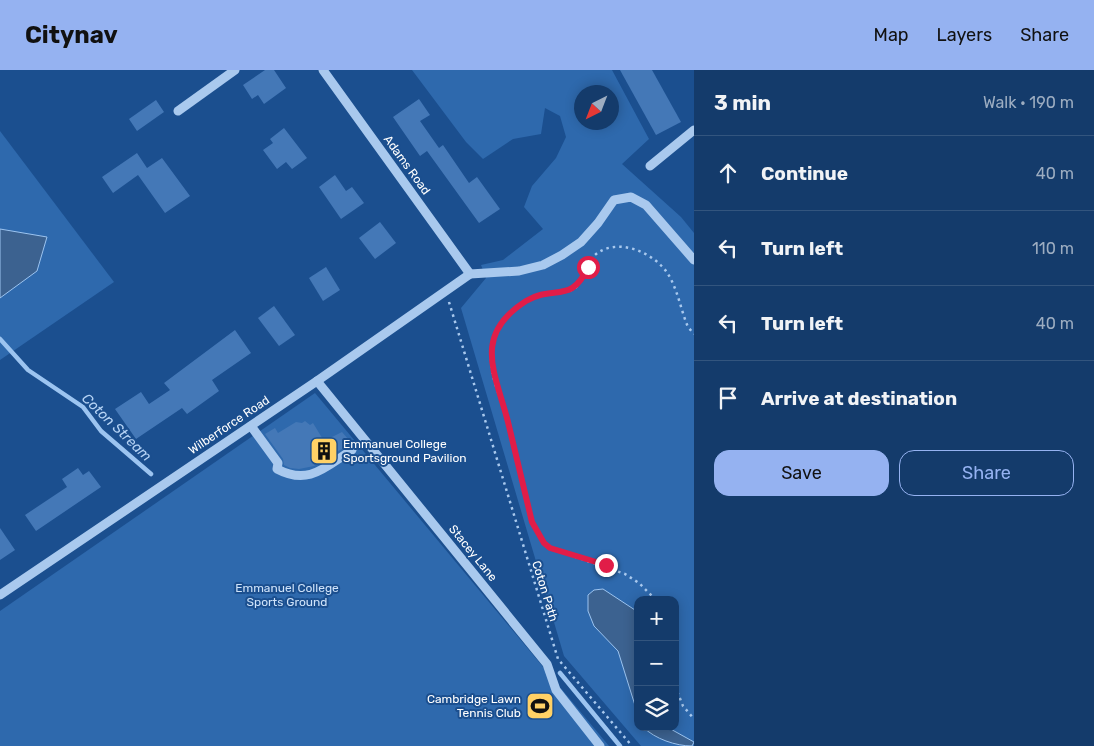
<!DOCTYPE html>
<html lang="en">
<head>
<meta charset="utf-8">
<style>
  :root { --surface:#143b6b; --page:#1d4271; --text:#f1f3f6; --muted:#9dadc1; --line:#33557e; --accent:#95b2f1 }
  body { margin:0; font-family:Rubik,sans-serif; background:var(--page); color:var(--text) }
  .controls { position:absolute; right:15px; bottom:15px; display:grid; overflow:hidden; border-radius:10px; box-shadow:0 2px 12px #0003 }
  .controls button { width:45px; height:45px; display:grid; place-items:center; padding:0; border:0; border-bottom:1px solid var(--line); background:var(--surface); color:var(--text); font:25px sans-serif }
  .compass { position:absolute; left:574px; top:15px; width:45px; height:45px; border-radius:50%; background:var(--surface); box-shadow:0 2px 12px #0003; rotate:222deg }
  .stop { position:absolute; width:15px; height:15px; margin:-11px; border:4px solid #e11d48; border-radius:50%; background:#fff }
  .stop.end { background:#e11d48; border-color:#fff; box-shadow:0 1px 5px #0008 }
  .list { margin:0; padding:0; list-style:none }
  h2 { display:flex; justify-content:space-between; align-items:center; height:65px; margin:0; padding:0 20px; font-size:21px }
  h2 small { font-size:16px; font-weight:400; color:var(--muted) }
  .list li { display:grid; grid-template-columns:32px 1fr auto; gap:15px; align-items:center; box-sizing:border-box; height:75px; padding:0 20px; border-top:1px solid var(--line) }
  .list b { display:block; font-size:19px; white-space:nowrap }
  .list em { font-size:16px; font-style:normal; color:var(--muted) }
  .actions { display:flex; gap:10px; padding:15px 20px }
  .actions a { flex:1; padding:11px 0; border:1px solid var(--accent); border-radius:15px; text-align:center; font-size:18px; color:var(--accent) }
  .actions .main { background:var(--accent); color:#111 }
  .icon { flex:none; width:28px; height:28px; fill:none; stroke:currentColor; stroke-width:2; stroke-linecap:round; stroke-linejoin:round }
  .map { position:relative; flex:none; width:694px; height:676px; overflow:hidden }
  header { display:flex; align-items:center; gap:30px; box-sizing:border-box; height:70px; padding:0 25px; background:var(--accent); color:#111 }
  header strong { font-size:24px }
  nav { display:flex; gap:28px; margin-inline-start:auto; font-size:18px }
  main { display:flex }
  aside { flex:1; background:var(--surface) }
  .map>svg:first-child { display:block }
  .green { fill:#2e69ad; fill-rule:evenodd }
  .water { fill:#3c6290; stroke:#9cc4f0 }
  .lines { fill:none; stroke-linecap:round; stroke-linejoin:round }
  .stream { stroke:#9cc4f0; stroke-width:4.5 }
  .building { fill:#4478b7 }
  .path { stroke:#a9c9ee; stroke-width:2.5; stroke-dasharray:2.5 4; stroke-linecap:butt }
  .minor { stroke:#a9c9ee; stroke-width:9 }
  .route { stroke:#e11d48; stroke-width:6 }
  .labels { text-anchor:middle; stroke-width:4; stroke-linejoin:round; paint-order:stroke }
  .street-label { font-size:12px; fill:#fff; stroke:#1b4f8f }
  .poi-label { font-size:12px; fill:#fff; stroke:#1b4f8f; text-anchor:start }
  .park-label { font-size:12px; fill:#cfe3fa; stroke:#1b4f8f }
  .water-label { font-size:14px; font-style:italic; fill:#b5d3f5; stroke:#1b4f8f }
</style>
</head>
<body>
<header>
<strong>Citynav</strong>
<nav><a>Map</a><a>Layers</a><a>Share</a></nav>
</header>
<main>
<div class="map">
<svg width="694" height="676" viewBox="0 0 694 676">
  <rect width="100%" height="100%" fill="#1b4f8f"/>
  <g class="green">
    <path d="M412,0H612L649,69L622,94L681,147L694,163V676H641L564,586L461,238L486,208L481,195L503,190L543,159L524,137L532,116L556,88L566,67L560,46L545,38L541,64L513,69L483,89L466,72ZM582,22H612V52H582ZM638,530H675V657H638Z"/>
    <polygon points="0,61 114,212 0,290"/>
    <polygon points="315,323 609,676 0,676 0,541"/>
  </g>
  <g class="water">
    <polygon points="0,159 47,167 37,201 0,228"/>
    <polygon points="603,519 638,542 638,645 618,581 594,556 588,541 588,525 594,520"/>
    <path d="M643,657H667L694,672L692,676C676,676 655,669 643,657Z"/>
  </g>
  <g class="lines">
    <g class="stream">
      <polyline points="0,269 28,300 83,337 101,361 151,404"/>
      <polyline points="560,603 620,676"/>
    </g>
  </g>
  <g class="building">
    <polygon points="265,0 274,0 286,18 264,34 258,25 252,29 243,15"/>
    <polygon points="620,0 652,0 681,52 656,65"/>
    <polygon points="419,29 430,45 420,51 439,78 443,75 469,113 477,107 500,139 479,153 427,81 420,86 393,47"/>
    <polygon points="156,30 164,42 137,61 129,49"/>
    <polygon points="284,58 307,88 292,99 286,92 277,99 263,80 273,73 270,69"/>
    <polygon points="137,83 147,98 162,88 190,126 165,143 138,105 113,123 102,107"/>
    <polygon points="335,105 346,121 352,117 364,133 341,149 319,117"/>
    <polygon points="380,152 396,173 375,189 359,168"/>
    <polygon points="326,197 340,220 323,231 309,208"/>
    <polygon points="274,236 295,265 279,276 258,248"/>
    <polygon points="235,260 251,283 212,310 219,321 187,344 182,338 136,369 115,339 141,322 149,334 170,320 164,313"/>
    <polygon points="305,351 310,355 313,353 324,371 342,362 348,369 345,377 314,396 299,399 290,398 284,395 283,389 265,364 275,358 278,363 296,352 302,353"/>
    <polygon points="78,398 83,405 89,401 101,417 36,461 25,445 67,417 62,409"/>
    <polygon points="0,458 15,480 0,490"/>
  </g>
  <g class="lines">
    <g class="path">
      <polyline points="449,232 558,589 632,676"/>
      <path d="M656,530L639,513L625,504L550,478L544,473L532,452C523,418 515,383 507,349C501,325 486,302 493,276C499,249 519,230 546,224C554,222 561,223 569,221C586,215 584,196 595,185C617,166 655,183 668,204C678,220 681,241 688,257L694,264"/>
      <polyline points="675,616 683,636 694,649"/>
    </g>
    <g class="minor">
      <polyline points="323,0 470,204"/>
      <polyline points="178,41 235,0"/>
      <polyline points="650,96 694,60"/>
      <polyline points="317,311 547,594 556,620 600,676"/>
      <path d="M251,356L278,393L277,399C309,416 325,397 352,380"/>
      <polyline points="0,525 317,311 470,204 519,201 543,195 562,185 581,172 598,153 614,130 631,127 646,135 694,190"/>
    </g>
  </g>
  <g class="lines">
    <path class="route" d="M588,197C571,235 554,214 526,231C471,266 496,304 508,352C516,386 524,419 532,452L544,473L550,478L606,495"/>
  </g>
  <defs>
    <symbol id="building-square" viewBox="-11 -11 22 22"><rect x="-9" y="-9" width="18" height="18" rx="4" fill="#ffd166" stroke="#1b4f8f"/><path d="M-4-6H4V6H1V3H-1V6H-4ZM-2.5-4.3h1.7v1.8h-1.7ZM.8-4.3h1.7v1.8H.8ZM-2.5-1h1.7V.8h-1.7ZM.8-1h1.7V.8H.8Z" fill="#111"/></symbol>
    <symbol id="stadium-square" viewBox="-11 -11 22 22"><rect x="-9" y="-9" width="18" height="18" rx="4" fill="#ffd166" stroke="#1b4f8f"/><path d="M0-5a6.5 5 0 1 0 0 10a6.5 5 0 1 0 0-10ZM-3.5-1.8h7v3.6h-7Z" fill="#111"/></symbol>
  </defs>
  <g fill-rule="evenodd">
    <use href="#building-square" x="308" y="365" width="32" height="32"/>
    <use href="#stadium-square" x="524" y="620" width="32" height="32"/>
  </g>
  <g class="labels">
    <g class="street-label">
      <text transform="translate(407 95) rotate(54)" y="4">Adams Road</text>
      <text transform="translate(229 355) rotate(-34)" y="4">Wilberforce Road</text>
      <text transform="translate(473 483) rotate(51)" y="4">Stacey Lane</text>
      <text transform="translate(545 521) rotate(73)" y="4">Coton Path</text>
    </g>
    <g class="poi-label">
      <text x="343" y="378">Emmanuel College<tspan x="343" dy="14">Sportsground Pavilion</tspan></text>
      <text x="521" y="633" text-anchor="end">Cambridge Lawn<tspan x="521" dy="14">Tennis Club</tspan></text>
    </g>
    <g class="park-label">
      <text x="287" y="522">Emmanuel College<tspan x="287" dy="14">Sports Ground</tspan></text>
    </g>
    <g class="water-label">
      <text transform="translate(117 357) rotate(44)" y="5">Coton Stream</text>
    </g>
  </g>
</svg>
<div class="controls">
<button>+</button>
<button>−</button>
<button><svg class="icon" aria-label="layers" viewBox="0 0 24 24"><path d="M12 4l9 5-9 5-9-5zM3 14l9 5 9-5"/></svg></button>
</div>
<svg class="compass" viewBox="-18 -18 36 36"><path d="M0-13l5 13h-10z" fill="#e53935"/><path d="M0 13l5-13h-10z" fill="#9dadc1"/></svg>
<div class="stop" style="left:588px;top:197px"></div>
<div class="stop end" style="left:606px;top:495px"></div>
</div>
<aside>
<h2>3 min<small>Walk · 190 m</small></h2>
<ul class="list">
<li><svg class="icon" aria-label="ahead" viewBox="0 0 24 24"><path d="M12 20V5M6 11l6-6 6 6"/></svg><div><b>Continue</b></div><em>40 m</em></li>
<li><svg class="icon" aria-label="left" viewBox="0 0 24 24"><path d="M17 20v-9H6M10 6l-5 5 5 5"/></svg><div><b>Turn left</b></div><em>110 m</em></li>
<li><svg class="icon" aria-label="left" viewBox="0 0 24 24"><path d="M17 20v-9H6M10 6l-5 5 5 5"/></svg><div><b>Turn left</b></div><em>40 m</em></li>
<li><svg class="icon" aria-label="arrive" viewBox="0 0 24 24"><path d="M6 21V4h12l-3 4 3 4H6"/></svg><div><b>Arrive at destination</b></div></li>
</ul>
<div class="actions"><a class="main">Save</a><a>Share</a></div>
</aside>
</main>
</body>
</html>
